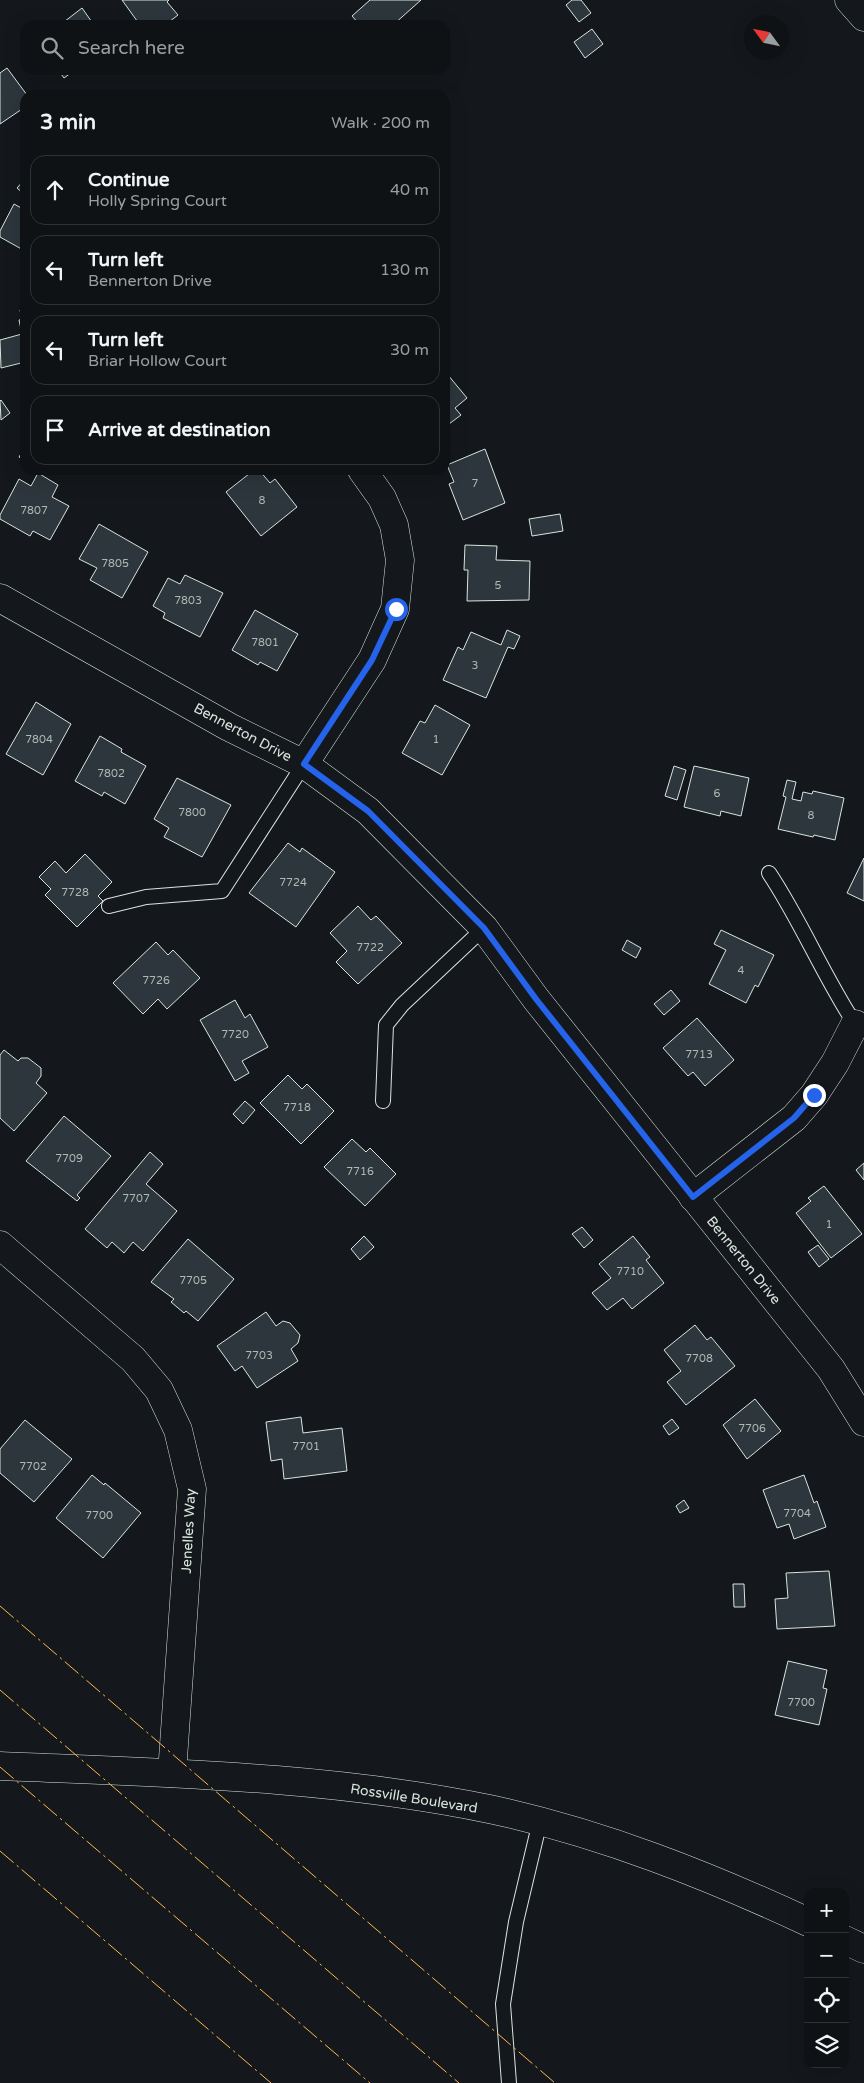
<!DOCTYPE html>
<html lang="en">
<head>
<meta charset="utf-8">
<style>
  :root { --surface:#0f1215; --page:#181b1e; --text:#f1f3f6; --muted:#9b9ea0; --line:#2f3234 }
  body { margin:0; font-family:"Varela Round",sans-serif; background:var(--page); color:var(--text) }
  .controls { position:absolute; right:15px; bottom:15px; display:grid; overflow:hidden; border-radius:10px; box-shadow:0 5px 20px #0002 }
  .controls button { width:45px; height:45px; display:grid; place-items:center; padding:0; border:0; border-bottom:1px solid var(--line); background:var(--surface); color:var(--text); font:25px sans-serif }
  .compass { position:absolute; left:744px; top:15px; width:45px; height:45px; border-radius:50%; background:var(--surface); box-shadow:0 5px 20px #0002; rotate:303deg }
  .stop { position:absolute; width:15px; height:15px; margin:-11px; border:4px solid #2563eb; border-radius:50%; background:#fff }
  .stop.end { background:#2563eb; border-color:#fff; box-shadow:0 1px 5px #0008 }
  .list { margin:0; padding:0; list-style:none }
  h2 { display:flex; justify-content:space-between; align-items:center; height:65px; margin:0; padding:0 20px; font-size:21px }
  h2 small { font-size:16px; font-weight:400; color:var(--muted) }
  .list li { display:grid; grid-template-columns:32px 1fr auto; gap:15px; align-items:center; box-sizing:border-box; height:70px; margin:0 10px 10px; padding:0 10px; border:1px solid var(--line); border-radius:15px }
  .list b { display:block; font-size:19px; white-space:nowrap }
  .list p { margin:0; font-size:16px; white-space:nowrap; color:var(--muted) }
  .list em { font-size:16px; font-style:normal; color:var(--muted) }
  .icon { flex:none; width:28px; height:28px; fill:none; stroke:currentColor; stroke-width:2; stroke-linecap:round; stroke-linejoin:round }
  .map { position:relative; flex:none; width:864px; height:2083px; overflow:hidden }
  .search { position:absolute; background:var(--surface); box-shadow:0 5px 20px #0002; left:20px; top:20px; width:430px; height:55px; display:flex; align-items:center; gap:12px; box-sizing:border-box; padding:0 18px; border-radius:15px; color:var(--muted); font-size:19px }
  .panel { position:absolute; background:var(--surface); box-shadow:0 5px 20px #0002; left:20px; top:90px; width:430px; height:385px; border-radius:15px }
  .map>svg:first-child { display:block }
  .building { fill:#2c363c; stroke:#d8e6dc }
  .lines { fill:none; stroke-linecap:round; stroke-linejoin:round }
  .service-casing { stroke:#d8e6dc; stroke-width:16 }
  .minor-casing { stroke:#d8e6dc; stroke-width:29 }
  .secondary-casing { stroke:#d8e6dc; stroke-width:29 }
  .service { stroke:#14181c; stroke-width:14 }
  .minor { stroke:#14181c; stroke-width:28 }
  .secondary { stroke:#14181c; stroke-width:28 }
  .power { stroke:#ffb74d; stroke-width:1; stroke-dasharray:18 4 2.5 4; stroke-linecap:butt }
  .route { stroke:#2563eb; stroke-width:6 }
  .labels { text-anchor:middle; stroke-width:4; stroke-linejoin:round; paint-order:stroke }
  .number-label { font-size:11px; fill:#adbab4 }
  .street-label { font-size:14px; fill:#d8e6dc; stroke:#14181c }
</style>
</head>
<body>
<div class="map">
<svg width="864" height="2083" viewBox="0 0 864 2083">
  <rect width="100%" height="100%" fill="#14181c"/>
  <g class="building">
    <polygon points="122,0 169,0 167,2 178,15 165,25 140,25"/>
    <polygon points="370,0 421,0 393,25 360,25 352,16"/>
    <polygon points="572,0 581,0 591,13 579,22 566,5"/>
    <polygon points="82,8 94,25 60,25"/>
    <polygon points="592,29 603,44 585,58 574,42"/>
    <polygon points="7,68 27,95 25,95 25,107 0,124 0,73"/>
    <polygon points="58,70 75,70 64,78"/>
    <polygon points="25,179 25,195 17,188"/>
    <polygon points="14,204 25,210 25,251 0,237 0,231"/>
    <polygon points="25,309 25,362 1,368 0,340 22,334 19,320 22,319 20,310"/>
    <polygon points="448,375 467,398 455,408 461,415 445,427 445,377"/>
    <polygon points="1,400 10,413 1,420 0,401"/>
    <polygon points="25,447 25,461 19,457"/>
    <polygon points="485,449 505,503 463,520 449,484 454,482 447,465"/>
    <polygon points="254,470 259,470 270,483 275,479 297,507 261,536 226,492"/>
    <polygon points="38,473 58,485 52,497 69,506 50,540 33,531 30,536 0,519 0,515 19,479 31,486"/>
    <polygon points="560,514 563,531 532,536 529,519"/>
    <polygon points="99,524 148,552 122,598 90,580 97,568 79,559"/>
    <polygon points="465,545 497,546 496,560 530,561 529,600 467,601 468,570 464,570"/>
    <polygon points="185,575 223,593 200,637 163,618 165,613 153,606 168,578 180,584"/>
    <polygon points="255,610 298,634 277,671 260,662 258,665 232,650"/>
    <polygon points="507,630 520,636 514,649 508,647 486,698 443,680 458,647 463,650 471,632 501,645"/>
    <polygon points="36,702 71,724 43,775 6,754"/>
    <polygon points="435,705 470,725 442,775 402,753 420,721 425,723"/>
    <polygon points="100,736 122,749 121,752 146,766 125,804 104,792 102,796 75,781"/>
    <polygon points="674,766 686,770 677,800 665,796"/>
    <polygon points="694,766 749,778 741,816 721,811 720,816 684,807"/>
    <polygon points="177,778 231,805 202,857 164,837 169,828 154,819"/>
    <polygon points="787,780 796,782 792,799 801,801 803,792 812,794 813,791 844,798 835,840 814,835 813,837 778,829 786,797 783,796"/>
    <polygon points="288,843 300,852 302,848 335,872 296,927 249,893"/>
    <polygon points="85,854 112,882 98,896 103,901 77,927 45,895 51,889 39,877 55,861 66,873"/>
    <polygon points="864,858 864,901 847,893"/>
    <polygon points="358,906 371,920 376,916 402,943 358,984 336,962 347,951 330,933"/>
    <polygon points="721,930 774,955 758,987 755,985 746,1003 709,984 726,950 714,944"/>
    <polygon points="627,940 641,948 636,958 622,950"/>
    <polygon points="156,942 168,955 173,950 200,978 167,1009 158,999 143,1014 113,983"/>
    <polygon points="671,990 680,1001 664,1015 654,1004"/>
    <polygon points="235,1000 245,1018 250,1014 268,1047 242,1061 249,1073 235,1081 200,1020"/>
    <polygon points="697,1018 734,1060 705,1086 693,1072 688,1076 663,1048"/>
    <polygon points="4,1050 18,1061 21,1058 28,1058 41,1068 41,1076 36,1083 47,1093 14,1131 0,1118 0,1055"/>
    <polygon points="288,1075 302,1089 307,1084 334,1111 301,1144 260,1103"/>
    <polygon points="245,1101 255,1110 243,1124 233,1114"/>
    <polygon points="64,1116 111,1156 77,1195 80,1198 77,1201 26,1161"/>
    <polygon points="352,1139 366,1152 370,1148 396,1174 365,1206 324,1167"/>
    <polygon points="150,1152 163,1164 146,1184 177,1211 143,1251 133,1242 124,1253 112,1242 107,1248 85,1229"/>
    <polygon points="864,1163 864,1180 856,1170"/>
    <polygon points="824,1186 862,1234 831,1258 796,1213 811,1201 808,1198"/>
    <polygon points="582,1227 593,1240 584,1248 572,1234"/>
    <polygon points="364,1236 374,1247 360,1260 351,1249"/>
    <polygon points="633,1236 650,1257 646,1260 664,1283 632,1309 623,1298 607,1310 592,1293 611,1278 599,1264"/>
    <polygon points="188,1239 234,1279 198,1321 186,1311 184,1313 171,1302 174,1299 151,1282"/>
    <polygon points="818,1245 829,1259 819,1267 808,1252"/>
    <polygon points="266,1312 276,1326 283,1321 290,1323 300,1335 298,1343 291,1349 298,1361 257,1388 242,1366 235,1371 217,1346"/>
    <polygon points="695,1325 707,1340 711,1337 735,1366 686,1405 667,1382 681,1371 664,1350"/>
    <polygon points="755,1399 781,1431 747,1459 723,1425"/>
    <polygon points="301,1417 303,1433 342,1428 347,1471 284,1479 282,1459 271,1461 266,1422"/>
    <polygon points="672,1419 679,1428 669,1435 663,1426"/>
    <polygon points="25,1420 72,1459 34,1502 0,1473 0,1449"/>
    <polygon points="92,1475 104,1485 105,1483 141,1513 103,1558 56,1518"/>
    <polygon points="804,1475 814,1503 817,1501 826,1527 794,1539 789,1524 777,1528 763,1490"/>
    <polygon points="684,1500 689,1508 680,1513 676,1506"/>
    <polygon points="829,1571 835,1626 777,1629 775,1599 788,1598 786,1573"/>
    <polygon points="733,1584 744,1584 745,1607 734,1607"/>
    <polygon points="788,1661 827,1670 823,1688 827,1689 819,1725 775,1715"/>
  </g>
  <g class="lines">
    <defs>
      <g id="service">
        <path d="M769,873C801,921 823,975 855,1024"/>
        <polyline points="109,906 146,897 222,891 304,764"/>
        <polyline points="383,1101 386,1025 402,1005 484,928"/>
        <polyline points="509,2083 503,2004 516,1922 540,1821"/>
      </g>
      <g id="minor">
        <polyline points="849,0 864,17"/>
        <polyline points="0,598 229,727 304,764 368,811 484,928 536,999 831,1369 864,1422"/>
        <polyline points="304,764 372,660 395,609 400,560 394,525 382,498 362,470"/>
        <polyline points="693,1197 794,1118 814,1095 835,1063 855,1024"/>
        <polyline points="0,1245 133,1359 159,1390 178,1430 192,1489 172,1773"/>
      </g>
      <g id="secondary">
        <path d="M0,1766C165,1773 332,1776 494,1810C603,1834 707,1875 808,1922"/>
        <polyline points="845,1940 864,1949"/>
      </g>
    </defs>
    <use href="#service" class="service-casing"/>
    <use href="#minor" class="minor-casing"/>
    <use href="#secondary" class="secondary-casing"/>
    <use href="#service" class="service"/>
    <use href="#minor" class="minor"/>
    <use href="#secondary" class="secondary"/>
    <g class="power">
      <polyline points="0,1606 555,2083"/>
      <polyline points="0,1690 459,2083"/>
      <polyline points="0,1767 370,2083"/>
      <polyline points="0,1851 271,2083"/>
    </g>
  </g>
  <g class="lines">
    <polyline class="route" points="396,609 372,660 304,764 368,811 484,928 536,999 693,1197 794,1118 814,1095"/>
  </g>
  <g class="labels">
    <g class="number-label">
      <text x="475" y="487">7</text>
      <text x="262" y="504">8</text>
      <text x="34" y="514">7807</text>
      <text x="115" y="567">7805</text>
      <text x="498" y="589">5</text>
      <text x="188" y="604">7803</text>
      <text x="265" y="646">7801</text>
      <text x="475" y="669">3</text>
      <text x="39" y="743">7804</text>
      <text x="436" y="743">1</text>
      <text x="111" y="777">7802</text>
      <text x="717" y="797">6</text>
      <text x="192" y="816">7800</text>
      <text x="811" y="819">8</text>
      <text x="293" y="886">7724</text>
      <text x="75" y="896">7728</text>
      <text x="370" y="951">7722</text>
      <text x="741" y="974">4</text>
      <text x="156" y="984">7726</text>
      <text x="235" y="1038">7720</text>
      <text x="699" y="1058">7713</text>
      <text x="297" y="1111">7718</text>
      <text x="69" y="1162">7709</text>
      <text x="360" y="1175">7716</text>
      <text x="136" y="1202">7707</text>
      <text x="829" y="1228">1</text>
      <text x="630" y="1275">7710</text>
      <text x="193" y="1284">7705</text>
      <text x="259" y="1359">7703</text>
      <text x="699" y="1362">7708</text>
      <text x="752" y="1432">7706</text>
      <text x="306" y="1450">7701</text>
      <text x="33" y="1470">7702</text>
      <text x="797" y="1517">7704</text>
      <text x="99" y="1519">7700</text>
      <text x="801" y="1706">7700</text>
    </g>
    <g class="street-label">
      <text transform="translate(243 732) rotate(28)" y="5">Bennerton Drive</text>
      <text transform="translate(744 1260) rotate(51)" y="5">Bennerton Drive</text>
      <text transform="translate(188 1531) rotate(-87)" y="5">Jenelles Way</text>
      <text transform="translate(414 1798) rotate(9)" y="5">Rossville Boulevard</text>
    </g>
  </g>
</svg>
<div class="controls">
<button>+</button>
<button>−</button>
<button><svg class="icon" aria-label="locate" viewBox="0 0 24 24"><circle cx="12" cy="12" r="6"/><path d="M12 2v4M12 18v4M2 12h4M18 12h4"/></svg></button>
<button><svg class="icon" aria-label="layers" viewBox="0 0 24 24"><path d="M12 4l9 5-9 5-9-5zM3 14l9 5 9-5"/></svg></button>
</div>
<svg class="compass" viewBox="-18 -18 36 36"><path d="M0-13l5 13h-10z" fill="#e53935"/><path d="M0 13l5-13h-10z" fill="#9b9ea0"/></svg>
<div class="stop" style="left:396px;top:609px"></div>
<div class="stop end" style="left:814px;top:1095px"></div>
<div class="search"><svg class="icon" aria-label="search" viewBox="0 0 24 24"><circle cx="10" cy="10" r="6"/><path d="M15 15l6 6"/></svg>Search here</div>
<section class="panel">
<h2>3 min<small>Walk · 200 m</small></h2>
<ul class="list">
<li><svg class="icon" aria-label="ahead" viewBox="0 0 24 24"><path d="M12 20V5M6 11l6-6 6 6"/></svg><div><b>Continue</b><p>Holly Spring Court</p></div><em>40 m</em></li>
<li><svg class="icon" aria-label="left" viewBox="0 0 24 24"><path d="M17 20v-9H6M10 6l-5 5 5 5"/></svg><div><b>Turn left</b><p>Bennerton Drive</p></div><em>130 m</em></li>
<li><svg class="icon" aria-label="left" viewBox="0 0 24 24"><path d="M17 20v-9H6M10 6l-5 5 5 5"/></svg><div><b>Turn left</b><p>Briar Hollow Court</p></div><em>30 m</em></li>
<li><svg class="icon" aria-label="arrive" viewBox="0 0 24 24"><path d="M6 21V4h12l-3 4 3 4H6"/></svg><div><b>Arrive at destination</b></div></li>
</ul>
</section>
</div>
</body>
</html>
